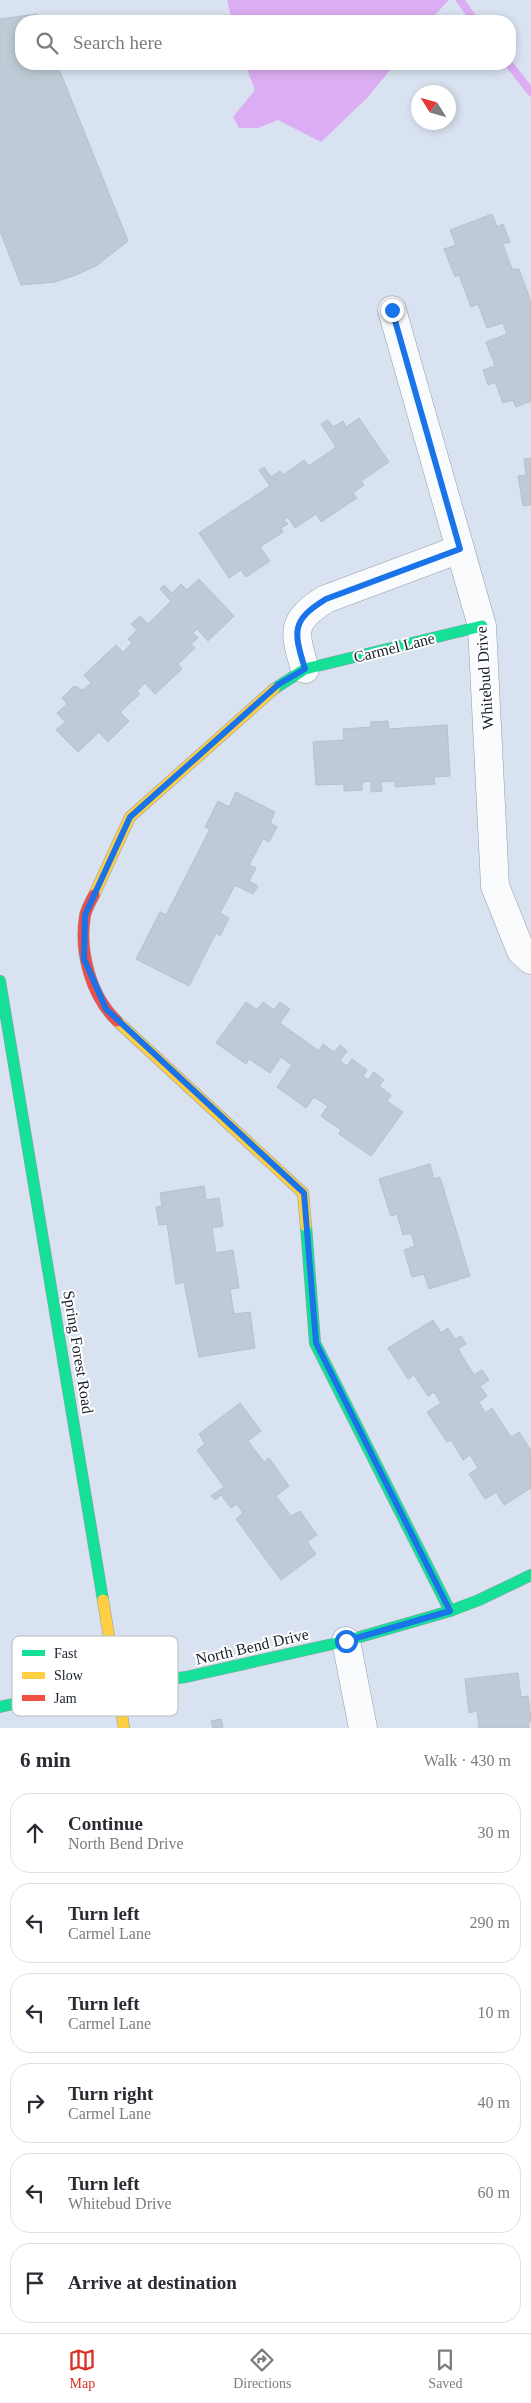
<!DOCTYPE html>
<html lang="en">
<head>
<meta charset="utf-8">
<style>
  :root { --surface:#fff; --page:#f2f2f3; --text:#2b2b33; --muted:#7c7c81; --line:#e1e1e2; --accent:#d93025 }
  body { margin:0; font-family:"Times New Roman",serif; background:var(--page); color:var(--text) }
  .compass { position:absolute; left:411px; top:85px; width:45px; height:45px; border-radius:50%; background:var(--surface); box-shadow:0 2px 8px #0003; rotate:307deg }
  .stop { position:absolute; width:15px; height:15px; margin:-11px; border:4px solid #1a73e8; border-radius:50%; background:#fff }
  .stop.end { background:#1a73e8; border-color:#fff; box-shadow:0 1px 5px #0008 }
  .list { margin:0; padding:0; list-style:none }
  h2 { display:flex; justify-content:space-between; align-items:center; height:65px; margin:0; padding:0 20px; font-size:21px }
  h2 small { font-size:16px; font-weight:400; color:var(--muted) }
  .list li { display:grid; grid-template-columns:32px 1fr auto; gap:15px; align-items:center; box-sizing:border-box; height:80px; margin:0 10px 10px; padding:0 10px; border:1px solid var(--line); border-radius:20px }
  .list b { display:block; font-size:19px; white-space:nowrap }
  .list p { margin:0; font-size:16px; white-space:nowrap; color:var(--muted) }
  .list em { font-size:16px; font-style:normal; color:var(--muted) }
  .icon { flex:none; width:28px; height:28px; fill:none; stroke:currentColor; stroke-width:2; stroke-linecap:round; stroke-linejoin:round }
  .map { position:relative; flex:none; width:531px; height:1728px; overflow:hidden }
  .search { position:absolute; background:var(--surface); box-shadow:0 2px 8px #0003; left:15px; right:15px; top:15px; height:55px; display:flex; align-items:center; gap:12px; box-sizing:border-box; padding:0 18px; border-radius:20px; color:var(--muted); font-size:19px }
  .sheet { height:605px; background:var(--surface) }
  nav { display:flex; justify-content:space-around; align-items:center; box-sizing:border-box; height:70px; border-top:1px solid var(--line); background:var(--surface); font-size:14px; color:var(--muted) }
  nav a { display:grid; justify-items:center; gap:2px }
  nav .on { color:var(--accent) }
  .map>svg:first-child { display:block }
  .water { fill:#dcadf2 }
  .lines { fill:none; stroke-linecap:round; stroke-linejoin:round }
  .stream { stroke:#dcadf2; stroke-width:8 }
  .building { fill:#bfcad6; stroke:#b6c1cc }
  .street-casing { stroke:#949da8; stroke-width:29 }
  .fast-casing { stroke:#949da8; stroke-width:12 }
  .slow-casing { stroke:#949da8; stroke-width:12 }
  .jam-casing { stroke:#949da8; stroke-width:12 }
  .street { stroke:#f9fbfd; stroke-width:28 }
  .fast { stroke:#16e098; stroke-width:11 }
  .slow { stroke:#ffcf43; stroke-width:11 }
  .jam { stroke:#f24e42; stroke-width:11 }
  .route { stroke:#1a73e8; stroke-width:6 }
  .labels { text-anchor:middle; stroke-width:4; stroke-linejoin:round; paint-order:stroke }
  .street-label { font-size:16px; fill:#171f2b; stroke:#fff }
  .key { fill:#fff; stroke:#b9bcbf; stroke-width:1 }
  .key-label { font-size:14px; fill:#171f2b }
</style>
</head>
<body>
<div class="map">
<svg width="531" height="1728" viewBox="0 0 531 1728">
  <rect width="100%" height="100%" fill="#d8e2f0"/>
  <g class="water">
    <polygon points="227,0 449,0 429,21 232,21"/>
    <polygon points="245,64 395,64 367,98 321,142 278,120 258,128 239,128 233,117 255,90"/>
  </g>
  <g class="lines">
    <g class="stream">
      <polyline points="460,0 475,21"/>
      <polyline points="509,64 531,92"/>
    </g>
  </g>
  <g class="building">
    <polygon points="37,14 40,21 21,21 21,64 57,64 128,241 96,266 76,275 55,282 21,285 0,231 0,19"/>
    <polygon points="492,214 497,227 503,224 510,242 503,244 512,269 519,269 531,302 531,401 516,407 513,400 503,403 495,382 488,385 483,370 495,366 486,342 507,334 503,323 487,328 478,304 471,307 459,275 455,277 444,249 456,245 450,230"/>
    <polygon points="359,418 389,462 361,481 364,485 353,493 357,498 321,522 316,514 295,528 288,517 284,520 288,524 281,528 283,532 260,547 270,561 246,577 241,570 229,578 199,533 270,486 259,470 264,467 271,477 280,471 283,475 304,460 309,466 336,447 321,424 328,420 333,427 343,421 346,427"/>
    <polygon points="531,458 531,505 523,506 518,476 526,475 524,459"/>
    <polygon points="199,579 234,616 208,641 197,629 193,633 198,638 191,644 195,648 178,664 182,669 155,694 145,683 137,691 140,694 120,712 129,721 108,742 99,732 78,752 56,730 65,722 57,713 67,704 62,698 74,686 83,690 91,683 84,675 116,645 123,652 132,643 128,639 137,630 131,624 140,616 148,624 171,601 160,589 164,585 172,593 181,584 187,590"/>
    <polygon points="388,721 389,729 447,725 450,776 434,777 435,784 395,787 395,781 381,782 382,791 371,792 371,781 362,782 362,790 344,791 344,784 316,785 313,742 344,740 343,729 371,727 371,722"/>
    <polygon points="236,792 275,812 270,823 277,827 269,842 263,839 249,865 256,868 249,881 258,886 253,894 235,885 220,913 229,918 220,936 216,933 189,986 136,959 160,912 166,915 210,829 205,827 218,801 229,807"/>
    <polygon points="246,1002 257,1010 263,1002 274,1010 280,1002 290,1009 280,1023 319,1051 323,1044 334,1052 340,1045 347,1051 340,1061 347,1066 352,1059 367,1070 363,1076 368,1080 374,1072 384,1080 379,1086 391,1095 387,1101 403,1112 371,1156 339,1134 341,1130 321,1116 328,1106 314,1097 306,1108 277,1087 292,1065 281,1057 270,1073 249,1059 246,1064 216,1043"/>
    <polygon points="430,1164 434,1179 440,1177 470,1276 429,1289 424,1274 412,1277 404,1250 415,1246 411,1233 403,1235 397,1214 391,1216 379,1179"/>
    <polygon points="204,1186 206,1200 219,1198 223,1226 212,1228 216,1253 233,1250 239,1288 230,1289 234,1314 250,1312 255,1348 199,1357 184,1282 176,1284 167,1224 159,1225 156,1207 162,1206 160,1193"/>
    <polygon points="433,1320 441,1333 448,1328 455,1339 461,1336 466,1344 458,1349 474,1375 482,1370 489,1380 480,1386 487,1396 479,1402 485,1413 492,1408 511,1437 519,1432 531,1451 531,1488 504,1505 496,1492 485,1499 469,1474 478,1468 470,1455 463,1460 451,1440 447,1442 427,1412 441,1403 434,1392 428,1396 414,1375 408,1379 388,1348"/>
    <polygon points="240,1403 261,1431 248,1441 264,1462 269,1458 289,1486 276,1496 291,1516 300,1511 317,1535 307,1542 316,1554 281,1580 236,1519 243,1513 237,1504 231,1508 221,1495 215,1500 211,1496 224,1487 197,1450 205,1444 199,1434"/>
    <polygon points="518,1673 521,1697 528,1696 531,1721 528,1723 529,1728 479,1728 477,1711 469,1713 465,1679"/>
    <polygon points="221,1719 223,1727 213,1728 211,1721"/>
  </g>
  <g class="lines">
    <defs>
      <g id="street">
        <polyline points="392,310 482,626 495,886 521,951 531,960"/>
        <path d="M305,669C294,632 290,621 326,599L460,549"/>
        <polyline points="346,1641 363,1728"/>
      </g>
      <g id="fast">
        <polyline points="274,689 305,669 482,626"/>
        <polyline points="0,981 103,1600"/>
        <polyline points="306,1226 315,1343 450,1611"/>
        <polyline points="0,1707 66,1692 186,1677 346,1641 450,1611 479,1600 531,1575"/>
      </g>
      <g id="slow">
        <polyline points="94,895 130,817 274,689"/>
        <polyline points="117,1021 303,1193 306,1226"/>
        <polyline points="103,1600 124,1728"/>
      </g>
      <path id="jam" d="M94,895C91,901 86,909 85,916C79,952 91,996 117,1021"/>
    </defs>
    <use href="#street" class="street-casing"/>
    <use href="#fast" class="fast-casing"/>
    <use href="#slow" class="slow-casing"/>
    <use href="#jam" class="jam-casing"/>
    <use href="#street" class="street"/>
    <use href="#fast" class="fast"/>
    <use href="#slow" class="slow"/>
    <use href="#jam" class="jam"/>
  </g>
  <g class="lines">
    <path class="route" d="M346,1641L450,1611L316,1343L304,1193L106,1009L84,959L85,915L130,817L279,684L305,669C294,632 290,621 326,599L460,549L392,310"/>
  </g>
  <g class="labels">
    <g class="street-label">
      <text transform="translate(394 647) rotate(-14)" y="6">Carmel Lane</text>
      <text transform="translate(484 678) rotate(-94)" y="6">Whitebud Drive</text>
      <text transform="translate(79 1352) rotate(81)" y="6">Spring Forest Road</text>
      <text transform="translate(252 1646) rotate(-13)" y="6">North Bend Drive</text>
    </g>
  </g>
  <rect x="12" y="1636" width="166" height="80" rx="8" class="key"/>
  <rect x="22" y="1650" width="23" height="6" fill="#16e098"/>
  <rect x="22" y="1672" width="23" height="7" fill="#ffcf43"/>
  <rect x="22" y="1695" width="23" height="6" fill="#f24e42"/>
  <g class="key-label">
    <text x="54" y="1658">Fast</text>
    <text x="54" y="1680">Slow</text>
    <text x="54" y="1703">Jam</text>
  </g>
</svg>
<svg class="compass" viewBox="-18 -18 36 36"><path d="M0-13l5 13h-10z" fill="#e53935"/><path d="M0 13l5-13h-10z" fill="#7c7c81"/></svg>
<div class="stop" style="left:346px;top:1641px"></div>
<div class="stop end" style="left:392px;top:310px"></div>
<div class="search"><svg class="icon" aria-label="search" viewBox="0 0 24 24"><circle cx="10" cy="10" r="6"/><path d="M15 15l6 6"/></svg>Search here</div>
</div>
<section class="sheet">
<h2>6 min<small>Walk · 430 m</small></h2>
<ul class="list">
<li><svg class="icon" aria-label="ahead" viewBox="0 0 24 24"><path d="M12 20V5M6 11l6-6 6 6"/></svg><div><b>Continue</b><p>North Bend Drive</p></div><em>30 m</em></li>
<li><svg class="icon" aria-label="left" viewBox="0 0 24 24"><path d="M17 20v-9H6M10 6l-5 5 5 5"/></svg><div><b>Turn left</b><p>Carmel Lane</p></div><em>290 m</em></li>
<li><svg class="icon" aria-label="left" viewBox="0 0 24 24"><path d="M17 20v-9H6M10 6l-5 5 5 5"/></svg><div><b>Turn left</b><p>Carmel Lane</p></div><em>10 m</em></li>
<li><svg class="icon" aria-label="right" viewBox="0 0 24 24"><path d="M7 20v-9h11M14 6l5 5-5 5"/></svg><div><b>Turn right</b><p>Carmel Lane</p></div><em>40 m</em></li>
<li><svg class="icon" aria-label="left" viewBox="0 0 24 24"><path d="M17 20v-9H6M10 6l-5 5 5 5"/></svg><div><b>Turn left</b><p>Whitebud Drive</p></div><em>60 m</em></li>
<li><svg class="icon" aria-label="arrive" viewBox="0 0 24 24"><path d="M6 21V4h12l-3 4 3 4H6"/></svg><div><b>Arrive at destination</b></div></li>
</ul>
</section>
<nav>
<a class="on"><svg class="icon" aria-label="map" viewBox="0 0 24 24"><path d="M3 6l6-2 6 2 6-2v14l-6 2-6-2-6 2zM9 4v14M15 6v14"/></svg>Map</a>
<a><svg class="icon" aria-label="directions" viewBox="0 0 24 24"><path d="M12 3l9 9-9 9-9-9zM9 14v-3h6M13 9l2 2-2 2"/></svg>Directions</a>
<a><svg class="icon" aria-label="saved" viewBox="0 0 24 24"><path d="M7 4h10v16l-5-4-5 4z"/></svg>Saved</a>
</nav>
</body>
</html>
